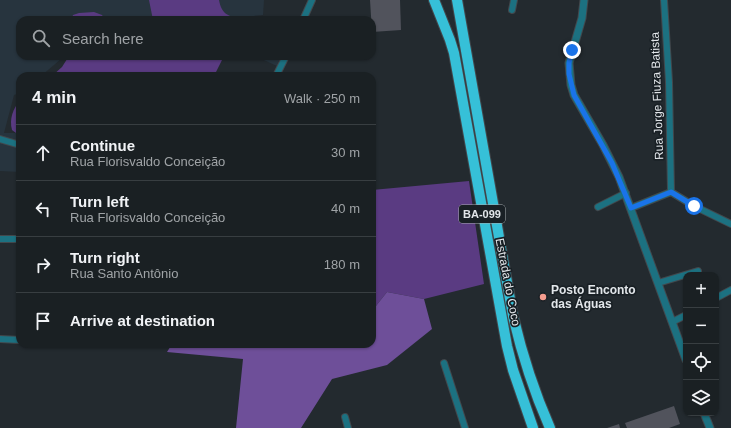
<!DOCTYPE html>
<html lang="en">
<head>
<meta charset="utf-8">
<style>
  :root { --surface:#1a2023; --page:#23282b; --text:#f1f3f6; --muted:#9fa3a6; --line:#383e41 }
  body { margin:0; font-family:Helvetica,sans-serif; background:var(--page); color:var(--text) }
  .controls { position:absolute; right:12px; bottom:12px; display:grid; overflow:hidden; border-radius:8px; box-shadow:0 1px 3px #0004 }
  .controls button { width:36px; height:36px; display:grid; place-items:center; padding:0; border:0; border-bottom:1px solid var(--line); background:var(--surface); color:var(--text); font:20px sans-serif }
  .stop { position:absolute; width:12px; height:12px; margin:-9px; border:3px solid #1a73e8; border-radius:50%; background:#fff }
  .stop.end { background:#1a73e8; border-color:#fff; box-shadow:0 1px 4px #0008 }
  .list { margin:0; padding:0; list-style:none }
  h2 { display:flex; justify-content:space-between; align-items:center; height:52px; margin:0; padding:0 16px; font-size:17px }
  h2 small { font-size:13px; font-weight:400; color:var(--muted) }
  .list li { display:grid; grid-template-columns:26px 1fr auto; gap:12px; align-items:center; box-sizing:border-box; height:56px; padding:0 16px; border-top:1px solid var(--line) }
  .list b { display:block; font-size:15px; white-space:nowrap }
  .list p { margin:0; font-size:13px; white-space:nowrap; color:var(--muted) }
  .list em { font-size:13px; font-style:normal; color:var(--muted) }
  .icon { flex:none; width:22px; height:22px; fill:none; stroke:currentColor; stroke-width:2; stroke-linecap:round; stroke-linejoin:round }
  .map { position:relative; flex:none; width:731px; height:428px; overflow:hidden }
  .search { position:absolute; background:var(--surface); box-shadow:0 1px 3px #0004; left:16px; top:16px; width:360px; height:44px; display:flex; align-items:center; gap:10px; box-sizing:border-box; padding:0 14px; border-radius:12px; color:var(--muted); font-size:15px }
  .panel { position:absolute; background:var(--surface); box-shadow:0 1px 3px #0004; left:16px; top:72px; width:360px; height:276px; border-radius:12px }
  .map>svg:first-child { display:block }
  .built { fill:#27343e }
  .green { fill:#5a3b82 }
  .forest { fill:#6e4f99 }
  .building { fill:#51535c }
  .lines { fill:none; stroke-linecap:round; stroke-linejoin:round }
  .minor-casing { stroke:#42484d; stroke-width:8 }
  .tertiary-casing { stroke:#42484d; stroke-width:9 }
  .trunk-casing { stroke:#42484d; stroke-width:12 }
  .minor { stroke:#1c7181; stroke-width:6 }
  .tertiary { stroke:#1c7181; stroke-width:7 }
  .trunk { stroke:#36c0d8; stroke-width:10 }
  .route { stroke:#1a73e8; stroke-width:5 }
  .poi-dot { fill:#f59d8f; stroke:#192025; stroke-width:1.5 }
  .labels { text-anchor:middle; stroke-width:3.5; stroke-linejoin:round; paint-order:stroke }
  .shield { fill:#192025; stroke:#a6abaf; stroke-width:1 }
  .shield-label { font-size:11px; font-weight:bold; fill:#e2e6ea }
  .street-label { font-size:12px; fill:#e2e6ea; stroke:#192025 }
  .poi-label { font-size:12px; font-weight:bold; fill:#e2e6ea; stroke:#192025; text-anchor:start }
</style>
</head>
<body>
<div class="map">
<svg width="731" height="428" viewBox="0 0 731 428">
  <rect width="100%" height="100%" fill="#232a2f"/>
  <g class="built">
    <polygon points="0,0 264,0 263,15 210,20 20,20 20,56 69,56 61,59 41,76 20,76 20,93 14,95 4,133 20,133 20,172 0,171"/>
    <polygon points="255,56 281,56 277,66"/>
  </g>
  <g class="green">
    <path d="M149,0H219C222,15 227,14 239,20H153Z"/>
    <polygon points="94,12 102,15 105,20 71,20 73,15 79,13"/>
    <polygon points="69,56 224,56 214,76 52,76 62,67"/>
    <path d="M20,100V136L12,130C9,119 13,109 20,100Z"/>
    <polygon points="469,181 484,284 424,299 387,292 372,311 372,190"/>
  </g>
  <polygon class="forest" points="387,292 424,299 432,329 387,365 332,379 301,428 236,428 243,359 167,352 172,344 372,344 372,311"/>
  <g class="building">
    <polygon points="370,0 400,0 401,30 372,32"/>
    <polygon points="674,406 680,424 669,428 627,428 625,423"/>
    <polygon points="619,424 620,428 607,428"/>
  </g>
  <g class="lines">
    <defs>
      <g id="minor">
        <polyline points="664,0 669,82 671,192"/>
        <polyline points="512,10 514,0"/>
        <polyline points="303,20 312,0"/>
        <polyline points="276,76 286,56"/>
        <polyline points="0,139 20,145"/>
        <polyline points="671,192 694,206 731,224"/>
        <polyline points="598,207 626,193"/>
        <polyline points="631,208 671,192"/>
        <polyline points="0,239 20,239"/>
        <polyline points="658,283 698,271"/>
        <polyline points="716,298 731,290"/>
        <polyline points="672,322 686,315"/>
        <polyline points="0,339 20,340"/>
        <polyline points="444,363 465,428"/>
        <polyline points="345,417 348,428"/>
      </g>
      <g id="tertiary">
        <polyline points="584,0 582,18 569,63 571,85 574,95 603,145 619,177 686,360"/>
        <polyline points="704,413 710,428"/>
      </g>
      <g id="trunk">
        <polyline points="434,0 450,40 454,53 507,346 513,370 533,428"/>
        <path d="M457,0L513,316C522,354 534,392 550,428"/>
      </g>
    </defs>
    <use href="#minor" class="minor-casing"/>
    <use href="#tertiary" class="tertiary-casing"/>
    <use href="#trunk" class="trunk-casing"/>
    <use href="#minor" class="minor"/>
    <use href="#tertiary" class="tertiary"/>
    <use href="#trunk" class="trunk"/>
  </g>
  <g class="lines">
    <polyline class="route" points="572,50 569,63 569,74 574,95 612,163 631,208 671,192 694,206"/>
  </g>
  <circle class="poi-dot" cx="543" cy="297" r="4"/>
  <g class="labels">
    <rect class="shield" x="459" y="205" width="46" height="18" rx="3"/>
    <g class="shield-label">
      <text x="482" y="218">BA-099</text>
    </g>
    <g class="street-label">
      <text transform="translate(657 96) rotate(-92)" y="4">Rua Jorge Fiuza Batista</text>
      <text transform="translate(508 282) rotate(79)" y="4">Estrada do Coco</text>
    </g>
    <g class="poi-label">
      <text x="551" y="294">Posto Enconto<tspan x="551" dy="14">das Águas</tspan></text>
    </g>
  </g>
</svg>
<div class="controls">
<button>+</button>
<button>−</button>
<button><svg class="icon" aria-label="locate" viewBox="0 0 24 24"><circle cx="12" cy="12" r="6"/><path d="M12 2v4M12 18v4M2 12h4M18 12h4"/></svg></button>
<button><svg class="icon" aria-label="layers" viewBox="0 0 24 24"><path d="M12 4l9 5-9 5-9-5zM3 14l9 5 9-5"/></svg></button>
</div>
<div class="stop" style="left:694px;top:206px"></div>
<div class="stop end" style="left:572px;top:50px"></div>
<div class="search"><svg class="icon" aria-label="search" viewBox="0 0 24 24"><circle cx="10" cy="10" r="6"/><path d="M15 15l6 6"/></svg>Search here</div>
<section class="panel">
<h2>4 min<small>Walk · 250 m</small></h2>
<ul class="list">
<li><svg class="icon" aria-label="ahead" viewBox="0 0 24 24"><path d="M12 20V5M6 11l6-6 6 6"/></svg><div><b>Continue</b><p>Rua Florisvaldo Conceição</p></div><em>30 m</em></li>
<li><svg class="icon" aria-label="left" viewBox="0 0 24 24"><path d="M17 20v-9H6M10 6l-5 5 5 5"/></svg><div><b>Turn left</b><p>Rua Florisvaldo Conceição</p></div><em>40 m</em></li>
<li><svg class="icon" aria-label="right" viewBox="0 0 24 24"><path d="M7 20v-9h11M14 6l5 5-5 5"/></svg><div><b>Turn right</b><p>Rua Santo Antônio</p></div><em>180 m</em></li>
<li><svg class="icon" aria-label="arrive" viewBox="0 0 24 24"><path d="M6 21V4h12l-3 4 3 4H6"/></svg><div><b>Arrive at destination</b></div></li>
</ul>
</section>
</div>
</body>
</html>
